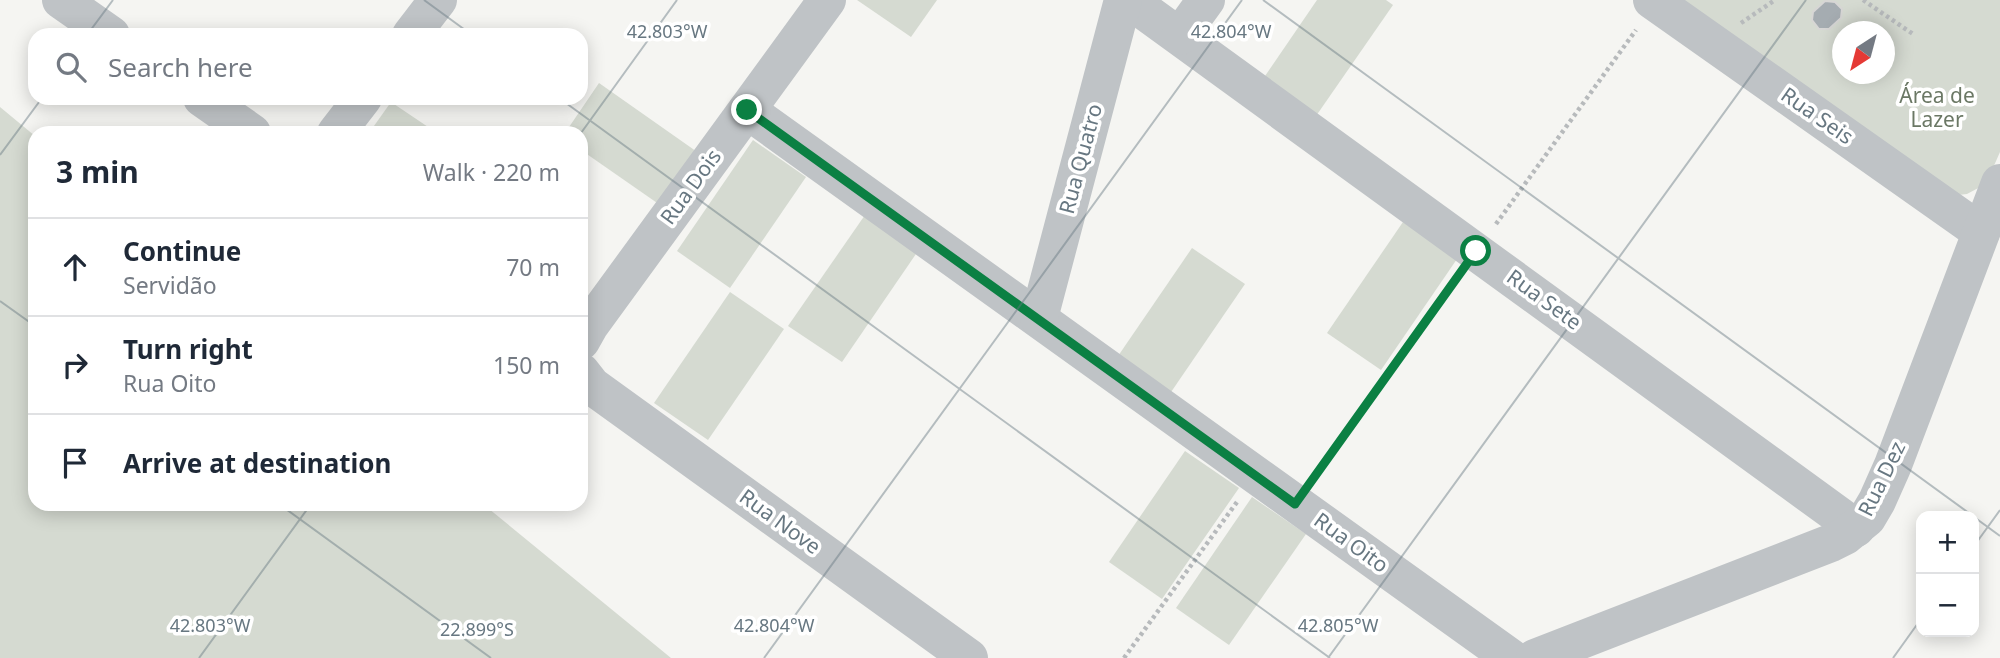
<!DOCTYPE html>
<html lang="en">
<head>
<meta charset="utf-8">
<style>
  :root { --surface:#fff; --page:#f6f6f7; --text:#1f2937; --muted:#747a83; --line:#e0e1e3 }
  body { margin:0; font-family:"Noto Sans",sans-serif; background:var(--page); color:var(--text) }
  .controls { position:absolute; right:21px; bottom:21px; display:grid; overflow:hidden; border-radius:14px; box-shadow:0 4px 18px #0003 }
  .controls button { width:63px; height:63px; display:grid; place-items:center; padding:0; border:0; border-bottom:2px solid var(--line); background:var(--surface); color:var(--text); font:35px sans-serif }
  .compass { position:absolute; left:1832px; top:21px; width:63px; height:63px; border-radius:50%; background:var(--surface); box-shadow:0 4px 18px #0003; rotate:216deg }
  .stop { position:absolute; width:21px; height:21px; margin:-16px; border:5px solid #0b8043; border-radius:50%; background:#fff }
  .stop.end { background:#0b8043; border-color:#fff; box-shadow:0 2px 7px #0008 }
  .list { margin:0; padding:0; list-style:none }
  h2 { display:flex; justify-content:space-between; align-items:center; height:91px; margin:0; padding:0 28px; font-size:30px }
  h2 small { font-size:23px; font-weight:400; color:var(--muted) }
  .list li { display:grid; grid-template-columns:46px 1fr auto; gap:21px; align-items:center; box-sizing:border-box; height:98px; padding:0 28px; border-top:2px solid var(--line) }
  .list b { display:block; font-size:26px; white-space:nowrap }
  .list p { margin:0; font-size:23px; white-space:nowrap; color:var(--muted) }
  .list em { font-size:23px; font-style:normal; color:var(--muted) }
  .icon { flex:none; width:38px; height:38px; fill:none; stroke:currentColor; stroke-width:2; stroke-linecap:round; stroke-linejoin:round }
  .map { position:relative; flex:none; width:2000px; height:658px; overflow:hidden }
  .search { position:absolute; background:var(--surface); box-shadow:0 4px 18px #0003; left:28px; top:28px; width:560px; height:77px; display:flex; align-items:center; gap:18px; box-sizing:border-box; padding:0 24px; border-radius:21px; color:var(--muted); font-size:26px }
  .panel { position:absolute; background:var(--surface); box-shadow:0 4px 18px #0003; left:28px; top:126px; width:560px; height:385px; border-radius:21px }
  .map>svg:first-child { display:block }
  .green { fill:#d5dad1; fill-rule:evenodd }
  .building { fill:#a5acb1; stroke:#d7d6d5; stroke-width:2 }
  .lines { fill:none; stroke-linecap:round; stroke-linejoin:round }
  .path { stroke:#b7babc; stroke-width:4.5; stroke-dasharray:3.5 3.5; stroke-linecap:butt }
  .minor { stroke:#bfc3c6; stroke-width:38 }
  .route { stroke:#0b8043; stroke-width:9 }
  .ticks { fill:none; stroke:#677781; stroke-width:2; stroke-opacity:0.45 }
  .labels { text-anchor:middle; stroke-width:7; stroke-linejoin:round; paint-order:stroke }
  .park-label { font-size:21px; fill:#6b7865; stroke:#fff }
  .street-label { font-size:21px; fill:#677781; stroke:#fff }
  .ticks-label { font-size:18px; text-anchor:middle; fill:#677781; stroke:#fff; stroke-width:7; stroke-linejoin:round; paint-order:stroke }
</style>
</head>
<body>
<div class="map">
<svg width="2000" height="658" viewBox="0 0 2000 658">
  <rect width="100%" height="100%" fill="#f5f5f2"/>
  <g class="green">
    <polygon points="857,0 937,0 911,37"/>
    <polygon points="1317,0 1386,0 1393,5 1316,116 1263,79"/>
    <path d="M1683,0H2000V152L1989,177L1982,186L1967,194L1958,195ZM1842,32H1884V74H1842Z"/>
    <polygon points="599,83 710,161 673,214 581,150 581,133 565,133"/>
    <polygon points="391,102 437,133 369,133"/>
    <polygon points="0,107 35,136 35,504 483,504 671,658 0,658"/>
    <polygon points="753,140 806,177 730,288 677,251"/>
    <polygon points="865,215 918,251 842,362 788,326"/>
    <polygon points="1403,222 1457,259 1381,370 1327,333"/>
    <polygon points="1192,248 1245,284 1169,395 1116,359"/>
    <polygon points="730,292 784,329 708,440 654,403"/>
    <polygon points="1185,451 1239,488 1162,599 1109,562"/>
    <polygon points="1252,497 1306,534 1229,645 1176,608"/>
  </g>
  <polygon class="building" points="1825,1 1835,2 1842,9 1841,18 1829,29 1819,29 1812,20 1813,12"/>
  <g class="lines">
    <g class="path">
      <polyline points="1863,0 1913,34"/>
      <polyline points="1741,23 1775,0"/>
      <polyline points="1496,224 1636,30"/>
      <polyline points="1314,477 1456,280"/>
      <polyline points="1124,658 1237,502"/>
    </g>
    <g class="minor">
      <polyline points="61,0 111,35"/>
      <polyline points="1129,0 1856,528"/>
      <polyline points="1652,0 1981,232"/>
      <polyline points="411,35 438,0"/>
      <polyline points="1180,36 1206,0"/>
      <polyline points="202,98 252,133"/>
      <polyline points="747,110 1511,658"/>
      <polyline points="336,133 363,98"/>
      <polyline points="1039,318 1123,0"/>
      <polyline points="581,341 590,325 827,0"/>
      <polyline points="581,372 592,386 969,658"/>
      <polyline points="1535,658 1831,543 1845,536 1867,518 1877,501 1893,465 2000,183"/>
    </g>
  </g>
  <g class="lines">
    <polyline class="route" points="747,110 1295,504 1476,251"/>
  </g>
  <path class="ticks" d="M424,0L472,35M1263,0L1973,516M87,35L113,0M559,98L1330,658M581,133L677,0M0,155L42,98M0,301L35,326M279,504L491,658M1974,517L2000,536M1974,546L2000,510M199,658L311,504M764,658L1242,0M1328,658L1806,0M1893,658L1921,619"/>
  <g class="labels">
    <g class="park-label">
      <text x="1937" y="103">Área de<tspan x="1937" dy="24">Lazer</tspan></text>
    </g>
    <g class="street-label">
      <text transform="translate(1817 116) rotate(35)" y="7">Rua Seis</text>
      <text transform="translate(1081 159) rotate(-75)" y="7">Rua Quatro</text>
      <text transform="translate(691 187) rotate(-54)" y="7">Rua Dois</text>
      <text transform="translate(1544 300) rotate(36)" y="7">Rua Sete</text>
      <text transform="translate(1882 479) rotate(-64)" y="7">Rua Dez</text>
      <text transform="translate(780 522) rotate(36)" y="7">Rua Nove</text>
      <text transform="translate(1351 543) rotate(36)" y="7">Rua Oito</text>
    </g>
  </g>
  <g class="ticks-label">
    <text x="667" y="38">42.803°W</text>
    <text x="1231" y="38">42.804°W</text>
    <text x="210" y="632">42.803°W</text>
    <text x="774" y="632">42.804°W</text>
    <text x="1338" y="632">42.805°W</text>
    <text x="477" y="636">22.899°S</text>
  </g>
</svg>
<div class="controls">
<button>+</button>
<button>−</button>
</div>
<svg class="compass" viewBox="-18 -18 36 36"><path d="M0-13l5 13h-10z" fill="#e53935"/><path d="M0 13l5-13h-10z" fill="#747a83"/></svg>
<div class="stop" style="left:1476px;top:251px"></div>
<div class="stop end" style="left:747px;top:110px"></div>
<div class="search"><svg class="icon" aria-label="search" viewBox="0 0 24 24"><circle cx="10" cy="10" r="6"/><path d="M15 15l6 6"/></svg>Search here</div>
<section class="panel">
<h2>3 min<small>Walk · 220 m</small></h2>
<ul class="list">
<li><svg class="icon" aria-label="ahead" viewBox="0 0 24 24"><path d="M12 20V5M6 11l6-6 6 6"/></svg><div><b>Continue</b><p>Servidão</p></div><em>70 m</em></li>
<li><svg class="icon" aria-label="right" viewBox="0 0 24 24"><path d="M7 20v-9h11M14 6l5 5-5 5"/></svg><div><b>Turn right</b><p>Rua Oito</p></div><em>150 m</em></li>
<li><svg class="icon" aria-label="arrive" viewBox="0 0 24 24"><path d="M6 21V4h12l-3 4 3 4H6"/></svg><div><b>Arrive at destination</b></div></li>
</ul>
</section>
</div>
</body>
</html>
